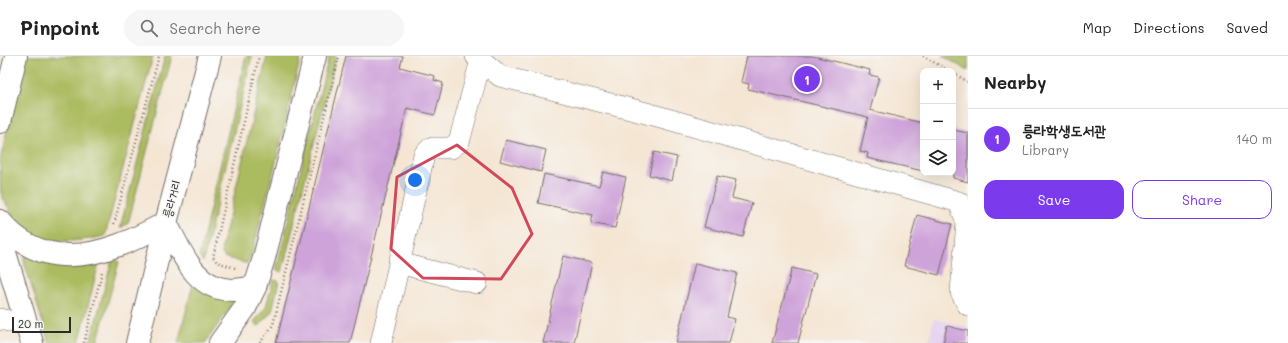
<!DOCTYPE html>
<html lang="en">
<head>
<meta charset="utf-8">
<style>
  :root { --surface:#fff; --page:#f6f6f6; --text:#222; --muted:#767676; --line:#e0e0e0; --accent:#7c3aed }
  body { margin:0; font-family:Mali,"Poor Story",sans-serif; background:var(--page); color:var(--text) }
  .controls { position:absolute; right:12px; top:12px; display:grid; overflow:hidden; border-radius:8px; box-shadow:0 4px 16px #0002 }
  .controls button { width:36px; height:36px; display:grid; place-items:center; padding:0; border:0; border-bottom:1px solid var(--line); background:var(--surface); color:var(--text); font:20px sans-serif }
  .scale { position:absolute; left:12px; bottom:10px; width:59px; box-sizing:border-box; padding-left:4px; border:2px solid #2b2b2b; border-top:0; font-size:11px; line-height:14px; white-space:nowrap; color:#2b2b2b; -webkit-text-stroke:3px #f6f6f2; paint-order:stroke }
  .you { position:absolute; left:415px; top:124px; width:14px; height:14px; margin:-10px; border:3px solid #fff; border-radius:50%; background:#1a73e8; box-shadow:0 0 0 6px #1a73e833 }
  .badge { display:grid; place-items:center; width:26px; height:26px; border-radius:50%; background:var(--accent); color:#fff; font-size:13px; font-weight:700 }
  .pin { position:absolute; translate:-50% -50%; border:2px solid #fff; box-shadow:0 1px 4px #0006 }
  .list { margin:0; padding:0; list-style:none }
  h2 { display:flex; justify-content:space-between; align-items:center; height:52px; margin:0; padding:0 16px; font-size:17px }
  h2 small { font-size:13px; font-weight:400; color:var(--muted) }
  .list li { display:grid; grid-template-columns:26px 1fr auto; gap:12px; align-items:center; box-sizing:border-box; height:60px; padding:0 16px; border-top:1px solid var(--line) }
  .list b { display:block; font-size:15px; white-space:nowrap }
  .list p { margin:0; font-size:13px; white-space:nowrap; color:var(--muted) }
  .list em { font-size:13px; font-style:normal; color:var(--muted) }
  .actions { display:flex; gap:8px; padding:12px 16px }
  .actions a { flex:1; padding:9px 0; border:1px solid var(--accent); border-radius:12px; text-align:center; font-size:14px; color:var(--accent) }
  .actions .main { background:var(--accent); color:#fff }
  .icon { flex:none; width:22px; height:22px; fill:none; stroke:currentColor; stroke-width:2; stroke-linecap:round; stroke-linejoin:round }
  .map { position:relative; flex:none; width:968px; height:287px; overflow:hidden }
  header { display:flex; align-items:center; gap:24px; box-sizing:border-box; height:56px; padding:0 20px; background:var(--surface); border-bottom:1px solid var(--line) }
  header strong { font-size:19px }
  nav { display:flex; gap:22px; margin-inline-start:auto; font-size:14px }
  .search { width:280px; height:36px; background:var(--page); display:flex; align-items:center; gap:10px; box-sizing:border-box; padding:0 14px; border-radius:22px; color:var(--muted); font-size:15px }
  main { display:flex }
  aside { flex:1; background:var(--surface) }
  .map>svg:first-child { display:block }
  .built { fill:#e6d3f0 }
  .green { fill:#abbb5e; stroke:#6b7344 }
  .building { fill:#cea3d9 }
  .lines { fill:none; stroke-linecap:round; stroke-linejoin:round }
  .minor-casing { stroke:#726c66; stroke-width:22 }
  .major-casing { stroke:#726c66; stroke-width:24 }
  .path { stroke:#726c66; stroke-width:2.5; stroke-dasharray:1 3; stroke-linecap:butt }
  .minor { stroke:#fff; stroke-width:21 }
  .major { stroke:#fff; stroke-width:22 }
  .marked { fill:none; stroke:#d1495b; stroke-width:3; stroke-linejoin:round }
  .labels { text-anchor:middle; stroke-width:3; stroke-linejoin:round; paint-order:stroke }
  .street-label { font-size:12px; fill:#2b2b2b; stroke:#f6f6f2 }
</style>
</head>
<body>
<header>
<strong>Pinpoint</strong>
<div class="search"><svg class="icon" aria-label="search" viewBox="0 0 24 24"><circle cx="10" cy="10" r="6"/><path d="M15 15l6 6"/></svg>Search here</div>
<nav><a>Map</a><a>Directions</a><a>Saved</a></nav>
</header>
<main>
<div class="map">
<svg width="968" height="287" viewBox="0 0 968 287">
  <rect width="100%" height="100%" fill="#f6f6f2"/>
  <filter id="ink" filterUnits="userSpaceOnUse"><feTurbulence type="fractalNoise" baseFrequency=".025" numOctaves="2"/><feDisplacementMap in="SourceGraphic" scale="8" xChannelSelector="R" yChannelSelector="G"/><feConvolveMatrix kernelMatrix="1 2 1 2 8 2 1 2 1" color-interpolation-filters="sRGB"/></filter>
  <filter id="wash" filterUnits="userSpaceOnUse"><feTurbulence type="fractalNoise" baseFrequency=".012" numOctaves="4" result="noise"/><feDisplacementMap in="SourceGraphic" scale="16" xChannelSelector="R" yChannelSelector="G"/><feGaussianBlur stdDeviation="0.9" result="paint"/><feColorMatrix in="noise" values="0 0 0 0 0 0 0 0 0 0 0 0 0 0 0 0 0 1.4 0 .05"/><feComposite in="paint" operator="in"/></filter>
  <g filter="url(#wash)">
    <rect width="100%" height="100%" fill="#f5e6d4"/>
    <polygon class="built" points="934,263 968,271 968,287 928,287"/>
    <g class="green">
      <path d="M25,0H153L105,180C68,188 27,191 8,151C6,147 2,142 1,137C0,128 0,110 1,100Z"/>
      <polygon points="165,0 172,0 129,164 127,168 120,172"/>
      <polygon points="246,0 252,0 203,206 199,200"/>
      <polygon points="267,0 301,0 279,94 252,197 247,207 245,207 224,201 221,195"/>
      <polygon points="329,0 336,0 282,216 276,214"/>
      <polygon points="943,0 968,0 968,15"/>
      <polygon points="24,200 99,206 79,287 49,287 24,206"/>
      <polygon points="113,203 116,203 119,206 97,287 90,287 112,204"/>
      <polygon points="273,224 279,225 272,255 259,270 254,266 266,251"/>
      <polygon points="193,228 235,244 205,287 178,287"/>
    </g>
    <g id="blocks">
      <g class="building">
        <polygon points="346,0 403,0 400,11 435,20 434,24 443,27 435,59 407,52 350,287 276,287"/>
        <polygon points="747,0 813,0 870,14 869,19 879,21 870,54 923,67 923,115 867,102 868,97 860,95 868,61 748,33 749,28 741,26"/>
        <polygon points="953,74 968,77 968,126 953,122"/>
        <polygon points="506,84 546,94 541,116 500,105"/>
        <polygon points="654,96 677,101 672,125 649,119"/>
        <polygon points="603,116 626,121 615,172 591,167 593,159 538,147 544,118 599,130"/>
        <polygon points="717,120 736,124 732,142 752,147 743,181 704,171"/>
        <polygon points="917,159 952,168 939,219 904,210"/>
        <polygon points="563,200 592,207 574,287 543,287"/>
        <polygon points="695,207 737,217 727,261 735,263 729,287 676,287"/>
        <polygon points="792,212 816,218 798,287 772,287"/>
        <polygon points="947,270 968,275 968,287 943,287"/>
      </g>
    </g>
  </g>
  <g filter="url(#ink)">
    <use href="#blocks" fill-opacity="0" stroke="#726c66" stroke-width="1"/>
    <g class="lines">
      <defs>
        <g id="minor">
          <polyline points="476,0 500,20 650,58 959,146 967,166 961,236 968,249"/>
          <polyline points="399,207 477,227"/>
          <polyline points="0,263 26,269"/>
          <polyline points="381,287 424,99 431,92 451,92 459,86 481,4"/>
        </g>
        <g id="major">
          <polyline points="0,66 16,0"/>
          <path d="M0,165C31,203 72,206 116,190C133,185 149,175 166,167"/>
          <path d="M166,167C182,196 194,234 233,234C240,234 248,232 255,231"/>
          <polyline points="0,180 32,287"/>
          <polyline points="137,287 166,167 210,0"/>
          <polyline points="220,287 245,252 255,231 264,202 315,0"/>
        </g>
      </defs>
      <use href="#minor" class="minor-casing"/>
      <use href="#major" class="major-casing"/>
      <g class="path">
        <polyline points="923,0 949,15"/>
        <polyline points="953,17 968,26"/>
        <polyline points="114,168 159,0"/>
        <polyline points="235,212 217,206 213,201 259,0"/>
        <polyline points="84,287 102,216"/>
        <polyline points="260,287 273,269 339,0"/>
      </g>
      <use href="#minor" class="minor"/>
      <use href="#major" class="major"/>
    </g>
  </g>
  <path class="marked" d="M457,89L512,132L532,178L501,223L423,222L391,193L397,121Z"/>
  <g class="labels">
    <g class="street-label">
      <text transform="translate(172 143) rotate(-75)" y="4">릉라거리</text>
    </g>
  </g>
</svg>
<div class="controls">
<button>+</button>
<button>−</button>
<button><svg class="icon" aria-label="layers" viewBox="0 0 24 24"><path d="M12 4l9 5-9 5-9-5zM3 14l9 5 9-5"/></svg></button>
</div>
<div class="scale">20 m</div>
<div class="you"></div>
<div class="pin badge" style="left:807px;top:23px">1</div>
</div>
<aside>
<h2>Nearby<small></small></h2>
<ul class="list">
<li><span class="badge">1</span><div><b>릉라학생도서관</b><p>Library</p></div><em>140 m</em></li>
</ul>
<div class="actions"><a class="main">Save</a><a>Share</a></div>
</aside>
</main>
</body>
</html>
